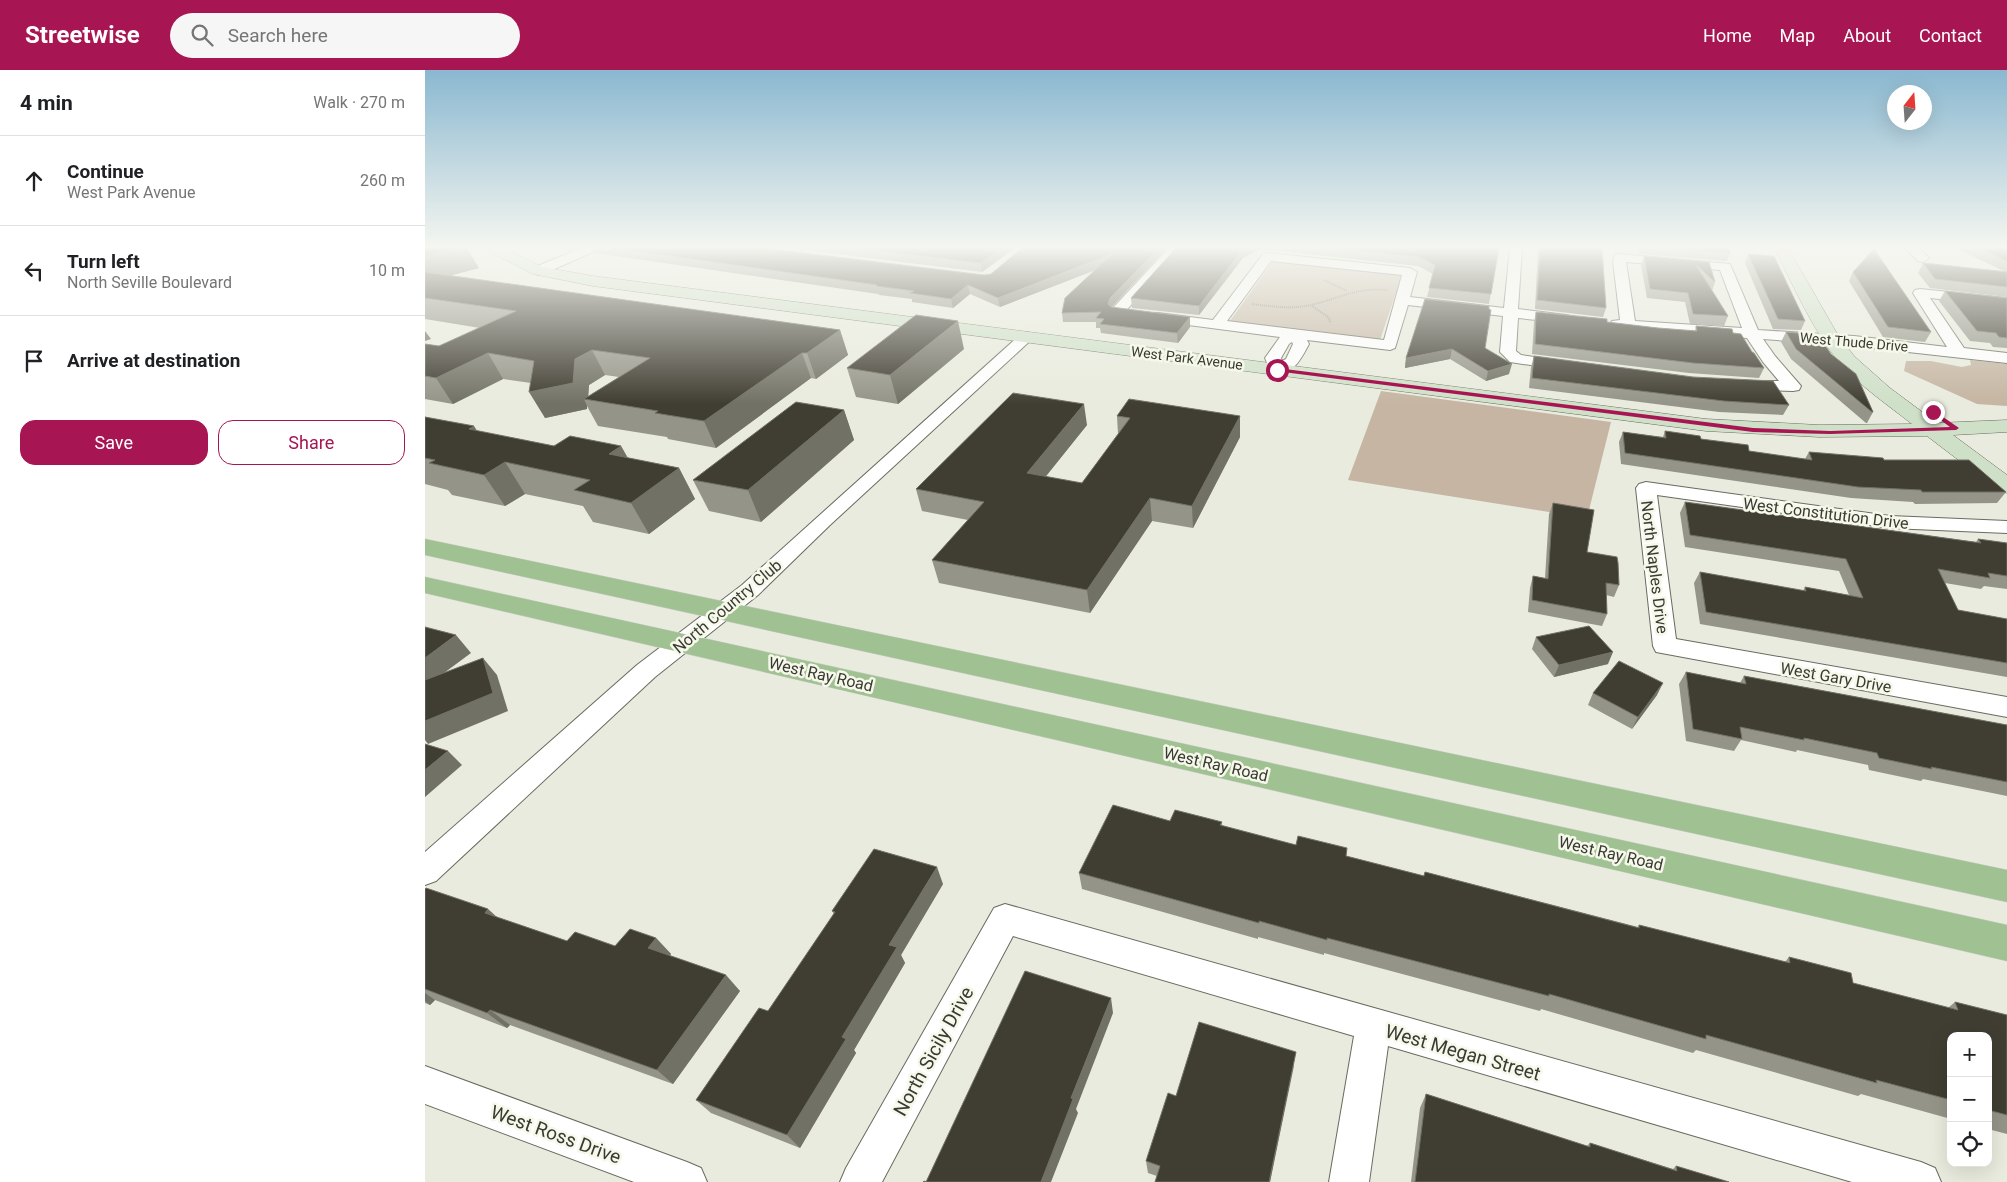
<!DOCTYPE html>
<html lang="en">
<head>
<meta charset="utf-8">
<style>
  :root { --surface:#fff; --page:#f6f6f6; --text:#202124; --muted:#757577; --line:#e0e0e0; --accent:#a71552 }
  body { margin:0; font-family:Roboto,sans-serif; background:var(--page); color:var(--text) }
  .controls { position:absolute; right:15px; bottom:15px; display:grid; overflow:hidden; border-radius:10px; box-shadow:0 5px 20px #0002 }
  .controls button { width:45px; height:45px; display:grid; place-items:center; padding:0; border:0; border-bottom:1px solid var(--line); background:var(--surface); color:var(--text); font:25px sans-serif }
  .compass { position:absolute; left:1462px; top:15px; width:45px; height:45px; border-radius:50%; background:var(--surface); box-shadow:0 5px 20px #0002; rotate:17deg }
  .stop { position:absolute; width:15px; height:15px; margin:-11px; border:4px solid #a71552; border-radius:50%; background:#fff }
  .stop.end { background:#a71552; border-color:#fff; box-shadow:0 1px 5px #0008 }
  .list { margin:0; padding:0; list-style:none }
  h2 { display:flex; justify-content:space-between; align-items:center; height:65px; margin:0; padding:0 20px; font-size:21px }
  h2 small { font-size:16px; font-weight:400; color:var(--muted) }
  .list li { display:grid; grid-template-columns:32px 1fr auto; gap:15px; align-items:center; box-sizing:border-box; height:90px; padding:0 20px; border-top:1px solid var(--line) }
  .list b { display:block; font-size:19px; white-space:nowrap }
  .list p { margin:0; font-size:16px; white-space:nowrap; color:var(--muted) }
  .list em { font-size:16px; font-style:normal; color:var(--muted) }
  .actions { display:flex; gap:10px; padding:15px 20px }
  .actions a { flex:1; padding:11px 0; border:1px solid var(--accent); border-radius:15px; text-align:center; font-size:18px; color:var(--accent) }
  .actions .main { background:var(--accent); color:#fff }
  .icon { flex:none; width:28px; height:28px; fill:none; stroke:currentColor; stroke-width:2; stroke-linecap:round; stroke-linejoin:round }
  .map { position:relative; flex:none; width:1582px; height:1112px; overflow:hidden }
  header { display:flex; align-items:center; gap:30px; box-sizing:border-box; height:70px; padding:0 25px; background:var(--accent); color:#fff }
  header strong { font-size:24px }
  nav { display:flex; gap:28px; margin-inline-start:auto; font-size:18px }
  .search { width:350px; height:45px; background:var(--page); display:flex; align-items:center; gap:12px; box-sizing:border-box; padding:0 18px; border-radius:28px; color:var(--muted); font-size:19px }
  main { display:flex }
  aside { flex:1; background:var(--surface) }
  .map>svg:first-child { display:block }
  .green { fill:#c5b5a2 }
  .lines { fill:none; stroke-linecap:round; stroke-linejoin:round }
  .street-casing { stroke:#696b5f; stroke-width:2 }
  .secondary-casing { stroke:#696b5f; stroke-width:1 }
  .primary-casing { stroke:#ccccca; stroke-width:1 }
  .path { stroke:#888a80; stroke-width:2; stroke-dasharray:1 1; stroke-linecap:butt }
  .street { fill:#fff; fill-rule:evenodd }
  .secondary { fill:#cfe0c8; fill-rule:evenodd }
  .primary { fill:#a0c191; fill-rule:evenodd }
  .wall { fill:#949488; fill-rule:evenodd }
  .shaded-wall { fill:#727165 }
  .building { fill:#403d32; stroke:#727165 }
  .route { fill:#a71552 }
  .labels { text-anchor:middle; stroke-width:5; stroke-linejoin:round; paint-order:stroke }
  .far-street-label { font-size:14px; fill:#393a34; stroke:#f6f8ea }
  .street-label { font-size:16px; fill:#393a34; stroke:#f6f8ea }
  .near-street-label { font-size:19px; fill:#393a34; stroke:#f6f8ea }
</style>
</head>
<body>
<header>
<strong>Streetwise</strong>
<div class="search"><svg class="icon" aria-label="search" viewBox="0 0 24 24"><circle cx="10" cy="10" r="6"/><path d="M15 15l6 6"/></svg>Search here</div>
<nav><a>Home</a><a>Map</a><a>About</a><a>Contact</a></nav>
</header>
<main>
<aside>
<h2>4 min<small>Walk · 270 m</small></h2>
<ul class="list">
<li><svg class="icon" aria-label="ahead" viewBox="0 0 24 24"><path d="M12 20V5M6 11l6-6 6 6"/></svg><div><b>Continue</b><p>West Park Avenue</p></div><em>260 m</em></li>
<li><svg class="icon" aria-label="left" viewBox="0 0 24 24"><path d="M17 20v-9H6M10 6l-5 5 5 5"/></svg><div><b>Turn left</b><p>North Seville Boulevard</p></div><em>10 m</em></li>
<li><svg class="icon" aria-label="arrive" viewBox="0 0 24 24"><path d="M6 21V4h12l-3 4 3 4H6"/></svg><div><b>Arrive at destination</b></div></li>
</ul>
<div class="actions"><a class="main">Save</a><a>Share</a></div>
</aside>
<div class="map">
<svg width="1582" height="1112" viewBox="0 0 1582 1112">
  <rect width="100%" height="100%" fill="#e8ebdd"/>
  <g class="green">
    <polygon points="848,191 977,205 955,270 805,251"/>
    <polygon points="1545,290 1582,294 1582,336 1552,334 1479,301 1481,291 1506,291 1537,297 1546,295"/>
    <polygon points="956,321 1186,352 1162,448 923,410"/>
  </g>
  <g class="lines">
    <defs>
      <g id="street">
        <polygon points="156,178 172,178 170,181 118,204 113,205 106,201 108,198"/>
        <polygon points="744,178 757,178 697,245 687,245 685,242 687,239"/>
        <path d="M1085,178H1097L1093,239L1141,245L1146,246L1148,249L1146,252L1141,253L1093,248L1091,281L1096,285L1144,292L1146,295L1144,298L1138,300L1085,292L1075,282L1078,246L983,235L970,278L965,280L882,270L884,274C876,289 867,308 846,303L840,288L855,267L733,251L728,250L726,247L728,244L733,243L788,250L838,184L843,183L985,198L992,202L985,227L1079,238ZM846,191L977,205L959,270L802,251ZM867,272L868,274L861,289L857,291L856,288L864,274Z"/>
        <polygon points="1480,178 1494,178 1504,188 1498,192 1493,191"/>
        <path d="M1195,184L1305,194L1333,260L1429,266L1522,277L1488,223L1490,220L1495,219L1582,228V236L1505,228L1539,278L1582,283V293L1429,276L1338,269L1350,286L1376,316L1374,320L1368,321L1314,319L1312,315L1314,311H1354L1338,292L1322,268L1203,260L1187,257L1185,254L1187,251L1195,250L1188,191L1190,185ZM1201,192L1295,200L1317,258L1210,251Z"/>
        <polygon points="601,262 606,264 609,267 606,270 405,455 333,525 230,607 11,811 0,815 0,782 212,595 317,515 596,264"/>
        <polygon points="1221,412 1465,446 1582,451 1582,463 1465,458 1232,425 1251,569 1582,627 1582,647 1231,582 1228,576 1211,418 1214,414"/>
        <polygon points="580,834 1496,1092 1510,1098 1516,1112 1427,1112 963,976 944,1112 904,1112 929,966 588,866 457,1112 415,1112 421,1098 569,838"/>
        <polygon points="0,996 262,1092 276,1098 282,1112 209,1112 0,1034"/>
      </g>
      <path id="secondary" d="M61,178H79L117,197L168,206L1281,349L1394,355L1487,354C1463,335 1436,317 1416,294C1388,262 1369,216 1349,178H1363L1414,267L1430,287L1465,318L1512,353L1582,350V362L1528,365L1582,405V423L1574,421L1502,366L1394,367L1281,361L168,216L108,204L63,181Z"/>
      <g id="primary">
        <polygon points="0,469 1582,800 1582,832 0,485"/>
        <polygon points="0,507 1582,855 1582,891 0,523"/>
      </g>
    </defs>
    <use href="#street" class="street-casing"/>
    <use href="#secondary" class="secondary-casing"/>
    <use href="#primary" class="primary-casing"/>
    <g class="path">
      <polyline points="899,210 922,221"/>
      <path d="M827,234C845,236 863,239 881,236C912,230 929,217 963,220"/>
      <polyline points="887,236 903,247 906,253"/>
    </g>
    <use href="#street" class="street"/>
    <use href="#secondary" class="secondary"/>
    <use href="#primary" class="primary"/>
  </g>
  <g class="wall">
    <path d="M0,178L54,198L24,206L415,260L423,285L391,309L386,308L291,378L243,369L242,367L173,356L162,336V339L120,348L106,313L78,309L28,334L0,329V274L14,276L55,258L0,249ZM180,305L194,307L163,327L164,315Z"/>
    <polygon points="130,178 152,178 146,180"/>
    <polygon points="167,178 338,178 559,205 566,204 597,178 742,178 686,237 765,257 753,273 676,263 675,258 671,258 671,252 638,252 637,243 671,200 575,237 545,224 528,238 487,232 487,229 454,225 453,224 170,183"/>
    <polygon points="364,178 590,178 557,202"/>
    <polygon points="751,178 1074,178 1064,234 1002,227 1008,204 993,196 835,179 818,188 774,245 707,238 706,228"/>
    <polygon points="1113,178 1177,178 1181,238 1178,247 1110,239"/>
    <polygon points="1213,178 1303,178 1305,183 1302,191 1214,184"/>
    <polygon points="1530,178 1582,178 1582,227 1505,218 1493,203 1498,193 1579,201"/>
    <polygon points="1323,184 1380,251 1376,260 1348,259 1320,193"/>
    <polygon points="1219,186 1284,192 1290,212 1287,221 1303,246 1299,256 1265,254 1260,232 1222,228 1216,195"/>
    <polygon points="1428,202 1506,262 1500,272 1458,267 1424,211"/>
    <polygon points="1520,221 1582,228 1582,278 1568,277 1565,273 1545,271 1514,231"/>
    <polygon points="1064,236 1060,278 1084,304 1061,311 1025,289 980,298 981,288"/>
    <polygon points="1111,242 1182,252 1233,258 1270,261 1271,256 1308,263 1327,282 1339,298 1334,308 1264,303 1107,284 1109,252"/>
    <polygon points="1361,262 1388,268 1448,342 1442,353 1441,353 1366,289 1356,272"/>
    <polygon points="539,279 473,334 431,327 422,298"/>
    <polygon points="1109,286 1364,335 1358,345 1294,342 1104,318 1106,297"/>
    <polygon points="419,340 429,370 336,452 284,441 268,410"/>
    <polygon points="692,346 815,367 768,458 727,451 665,543 514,513 507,490 543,450 497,441 491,419 662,355 620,407 657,413 693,364"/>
    <polygon points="0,347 52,361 129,376 196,376 203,388 254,398 270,429 224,464 168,452 158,436 100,424 80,436 27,425 23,420 0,414"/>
    <polygon points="1240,361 1276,369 1324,381 1380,389 1384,382 1459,390 1581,422 1572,433 1490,434 1488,432 1426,428 1196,394 1194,372 1198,362 1238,367"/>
    <polygon points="1260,432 1551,472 1553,469 1582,473 1582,519 1559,516 1556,519 1520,513 1533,540 1582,549 1582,607 1275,554 1269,513 1275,502 1378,521 1380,517 1424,525 1414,501 1260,477 1255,443"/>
    <polygon points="1128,433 1162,482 1194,515 1189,527 1181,525 1182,544 1177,556 1103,542 1105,518 1108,506 1120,508 1124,444"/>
    <polygon points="1111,567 1183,594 1129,607 1107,579"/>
    <polygon points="1261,602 1315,613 1319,606 1582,655 1582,726 1498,709 1496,711 1444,700 1443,695 1372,680 1371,682 1316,670 1309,681 1261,671 1254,614"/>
    <polygon points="1168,623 1232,625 1207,659 1163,635"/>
    <polygon points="745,751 797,752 797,756 871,775 921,786 999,806 1000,802 1213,857 1214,855 1360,892 1364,887 1428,913 1523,938 1530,932 1582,945 1582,1064 1563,1059 1563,966 1526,966 1526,1049 1436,1024 1433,1026 1271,980 1268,983 1116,939 1115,941 899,883 899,885 833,867 833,869 657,819 654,803"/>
    <polygon points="518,814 476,885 480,893 429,980 431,983 375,1078 286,1043 271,1030 343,941 409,844 407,841"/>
    <polygon points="0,819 71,847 142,871 190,876 231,868 246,884 244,886 315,921 248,1014 85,955 82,958 10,930 5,935 0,933"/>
    <polygon points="869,996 845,1112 730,1112 732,1106 723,1103 721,1091 751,1026"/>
    <polygon points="1001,1024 1162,1076 1165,1073 1248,1099 1251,1096 1304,1112 986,1112 995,1038"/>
  </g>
  <g class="shaded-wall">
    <polygon points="34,178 42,178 54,198 0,212 0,186"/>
    <polygon points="577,178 590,178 557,202 556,193"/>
    <polygon points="734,178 742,178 686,238 683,234 685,228"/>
    <polygon points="821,178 835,178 835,179 818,188 774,245 774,236 818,179"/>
    <polygon points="687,184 688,193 575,237 573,228"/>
    <polygon points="543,215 545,224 528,238 526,229"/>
    <polygon points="765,247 765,257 753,273 752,263"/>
    <polygon points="533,251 539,279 473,334 465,305"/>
    <polygon points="415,260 423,285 391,309 382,283"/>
    <polygon points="0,261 6,269 0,271"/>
    <polygon points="1027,279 1025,289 980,298 981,288"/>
    <polygon points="167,280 180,305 164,315 163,330 159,329 162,336 162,339 120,348 104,322 150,289"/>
    <polygon points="63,283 78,309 28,334 11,308"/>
    <polygon points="377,283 386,308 291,378 279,351"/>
    <polygon points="1087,294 1084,304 1061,311 1063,301"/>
    <polygon points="659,334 662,355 606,425 602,403"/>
    <polygon points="419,340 429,370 336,452 323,420"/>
    <polygon points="815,346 815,367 768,458 767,436"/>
    <polygon points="49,356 69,387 44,359"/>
    <polygon points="196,376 213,407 184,384"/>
    <polygon points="80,392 100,424 80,436 59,405"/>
    <polygon points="254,398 270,429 224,464 206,433"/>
    <polygon points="725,428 727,451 665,543 662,520"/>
    <polygon points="31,565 46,583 0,617 0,588"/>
    <polygon points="1188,582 1183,594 1129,607 1134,595"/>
    <polygon points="58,588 72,605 83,641 3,674 0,670 0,651"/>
    <polygon points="1238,613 1232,625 1207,659 1213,647"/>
    <polygon points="23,681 37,695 0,727 0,700"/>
    <polygon points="512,797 518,814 476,885 480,893 429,980 431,983 375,1078 362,1065 417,967 464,875"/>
    <polygon points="63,839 82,856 60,843"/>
    <polygon points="231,868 246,884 238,894 223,878"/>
    <polygon points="301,905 315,921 248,1014 232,1000"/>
    <polygon points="0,923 10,930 5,935 0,931"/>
    <polygon points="686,928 688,943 651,1039 653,1043 626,1112 616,1112 646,1028"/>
    <polygon points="65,940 85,955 82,958 62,943"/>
    <polygon points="871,982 845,1112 844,1112"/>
  </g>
  <g class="building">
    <polygon points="0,178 34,178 0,186"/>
    <polygon points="189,178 338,178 559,205 566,204 597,178 734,178 685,228 683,234 686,237 765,247 752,263 675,254 679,249 671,248 676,242 637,243 640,228 687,184 573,228 543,215 526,229 485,223 489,221 451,216 452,215"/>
    <polygon points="431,178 577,178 556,193"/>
    <polygon points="751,178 821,178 818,179 774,236 706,228"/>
    <polygon points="908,178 1074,178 1066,224 1004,218 1010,195 994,187"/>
    <polygon points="1115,178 1177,178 1181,238 1112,230"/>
    <polygon points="1245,178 1303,178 1305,183"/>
    <polygon points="1554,178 1582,178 1582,191"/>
    <polygon points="1449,179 1506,262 1463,257 1428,202"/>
    <polygon points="1323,184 1349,186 1380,251 1353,249"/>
    <polygon points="1219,186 1284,192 1290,212 1271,195 1303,246 1268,244 1263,223 1225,219"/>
    <polygon points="1498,193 1582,202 1582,217 1510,209"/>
    <polygon points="0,202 415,260 382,283 377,283 279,351 230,343 233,341 159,329 225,288 167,280 150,289 148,313 104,322 109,291 63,283 11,308 0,306 0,274 14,276 91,241 0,228"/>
    <polygon points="1520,221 1582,228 1582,268 1574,267 1571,263 1552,261"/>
    <polygon points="1000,229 1064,236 1064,239 1066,240 1060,278 1087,294 1063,301 1027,279 981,288"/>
    <polygon points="1111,242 1182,249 1182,252 1233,258 1272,261 1271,256 1307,259 1308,263 1316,264 1327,282 1329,283 1339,298 1268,293 1110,274"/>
    <polygon points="491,245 533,251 465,305 422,298"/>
    <polygon points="1361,262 1386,264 1388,268 1396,269 1406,284 1431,304 1448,342 1447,342 1371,279"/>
    <polygon points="1109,286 1268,307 1348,311 1364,335 1299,331 1107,308"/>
    <polygon points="588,323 659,334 602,403 657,413 705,348 692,346 704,329 815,346 767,436 725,428 662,520 507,490 559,432 491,419"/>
    <polygon points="371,332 419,340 323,420 268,410"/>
    <polygon points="0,347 49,356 44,359 129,376 145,366 196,376 184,384 254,398 206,433 149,420 165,410 80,392 59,405 4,393 10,390 0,388"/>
    <polygon points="1240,361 1275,366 1276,369 1323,375 1324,381 1387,390 1384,382 1458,388 1459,390 1544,390 1581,422 1497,422 1496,420 1433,417 1200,383 1198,362 1241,368"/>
    <polygon points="1260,432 1556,473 1553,469 1582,473 1582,506 1563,503 1565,508 1513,499 1533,540 1582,549 1582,593 1281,542 1275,502 1381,521 1380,517 1438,528 1421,489 1265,465"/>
    <polygon points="1128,433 1169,440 1162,482 1192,487 1193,493 1194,515 1181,513 1182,544 1107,530 1108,506 1123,509"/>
    <polygon points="1164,556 1188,582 1134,595 1111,567"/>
    <polygon points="0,557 31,565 0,588"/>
    <polygon points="58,588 68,623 0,651 0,610"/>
    <polygon points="1194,591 1238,613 1213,647 1168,623"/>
    <polygon points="1261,602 1321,614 1319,606 1582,655 1582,712 1506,697 1507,699 1454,688 1452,683 1379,668 1379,670 1315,657 1317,669 1268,659"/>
    <polygon points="0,674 23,681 0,700"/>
    <polygon points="688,735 745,751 750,740 797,752 795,755 871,775 873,766 922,778 921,786 999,806 1000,802 1214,858 1214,855 1365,893 1364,887 1426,903 1428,913 1533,940 1530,932 1582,945 1582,1045 1563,1040 1563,966 1526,966 1526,1030 1451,1010 1452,1013 1281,965 1281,969 1124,924 1124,926 902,868 902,870 834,851 834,853 654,803"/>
    <polygon points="449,779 512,797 464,875 472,877 417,967 421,969 362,1065 271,1030 334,938 343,941 410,842 407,841"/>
    <polygon points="1,818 63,839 60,843 142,871 150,862 190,876 205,859 231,868 223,878 301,905 232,1000 65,940 62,943 0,919 0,819"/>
    <polygon points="600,901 686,928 646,1028 648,1029 616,1112 498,1112 499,1111 501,1112"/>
    <polygon points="774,952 871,982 844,1112 730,1112 735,1096 721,1091 743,1023 751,1026"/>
    <polygon points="1001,1024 1165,1077 1165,1073 1252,1101 1251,1096 1304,1112 990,1112"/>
  </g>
  <linearGradient id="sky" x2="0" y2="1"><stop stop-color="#8ab8d0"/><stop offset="0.53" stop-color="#f5f6f0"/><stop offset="1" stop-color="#f5f6f0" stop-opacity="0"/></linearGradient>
  <rect width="1582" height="334" fill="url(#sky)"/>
  <polygon class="route" points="852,298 1328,358 1405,361 1525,357 1506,343 1508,340 1534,358 1531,360 1405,364 1328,362 850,301"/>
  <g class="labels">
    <g class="far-street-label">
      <text transform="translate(1429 272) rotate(5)" y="5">West Thude Drive</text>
      <text transform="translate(762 288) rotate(7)" y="5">West Park Avenue</text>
    </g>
    <g class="street-label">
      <text transform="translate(1401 443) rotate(7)" y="6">West Constitution Drive</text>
      <text transform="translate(1230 497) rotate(83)" y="6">North Naples Drive</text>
      <text transform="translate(302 536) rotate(-40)" y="6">North Country Club</text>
      <text transform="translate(396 604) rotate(13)" y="6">West Ray Road</text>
      <text transform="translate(1411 607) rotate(10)" y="6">West Gary Drive</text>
      <text transform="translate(791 694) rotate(13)" y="6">West Ray Road</text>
      <text transform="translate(1186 783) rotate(13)" y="6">West Ray Road</text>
    </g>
    <g class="near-street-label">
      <text transform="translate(508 981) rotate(-61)" y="7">North Sicily Drive</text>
      <text transform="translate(1038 982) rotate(16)" y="7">West Megan Street</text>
      <text transform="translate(131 1064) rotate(20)" y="7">West Ross Drive</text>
    </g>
  </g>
</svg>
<div class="controls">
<button>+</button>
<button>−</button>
<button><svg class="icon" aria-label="locate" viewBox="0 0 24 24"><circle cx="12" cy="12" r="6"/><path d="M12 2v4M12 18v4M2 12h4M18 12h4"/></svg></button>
</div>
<svg class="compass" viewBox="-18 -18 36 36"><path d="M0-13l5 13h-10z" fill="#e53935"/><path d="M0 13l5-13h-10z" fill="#757577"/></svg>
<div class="stop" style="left:852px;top:300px"></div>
<div class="stop end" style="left:1508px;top:342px"></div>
</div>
</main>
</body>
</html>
